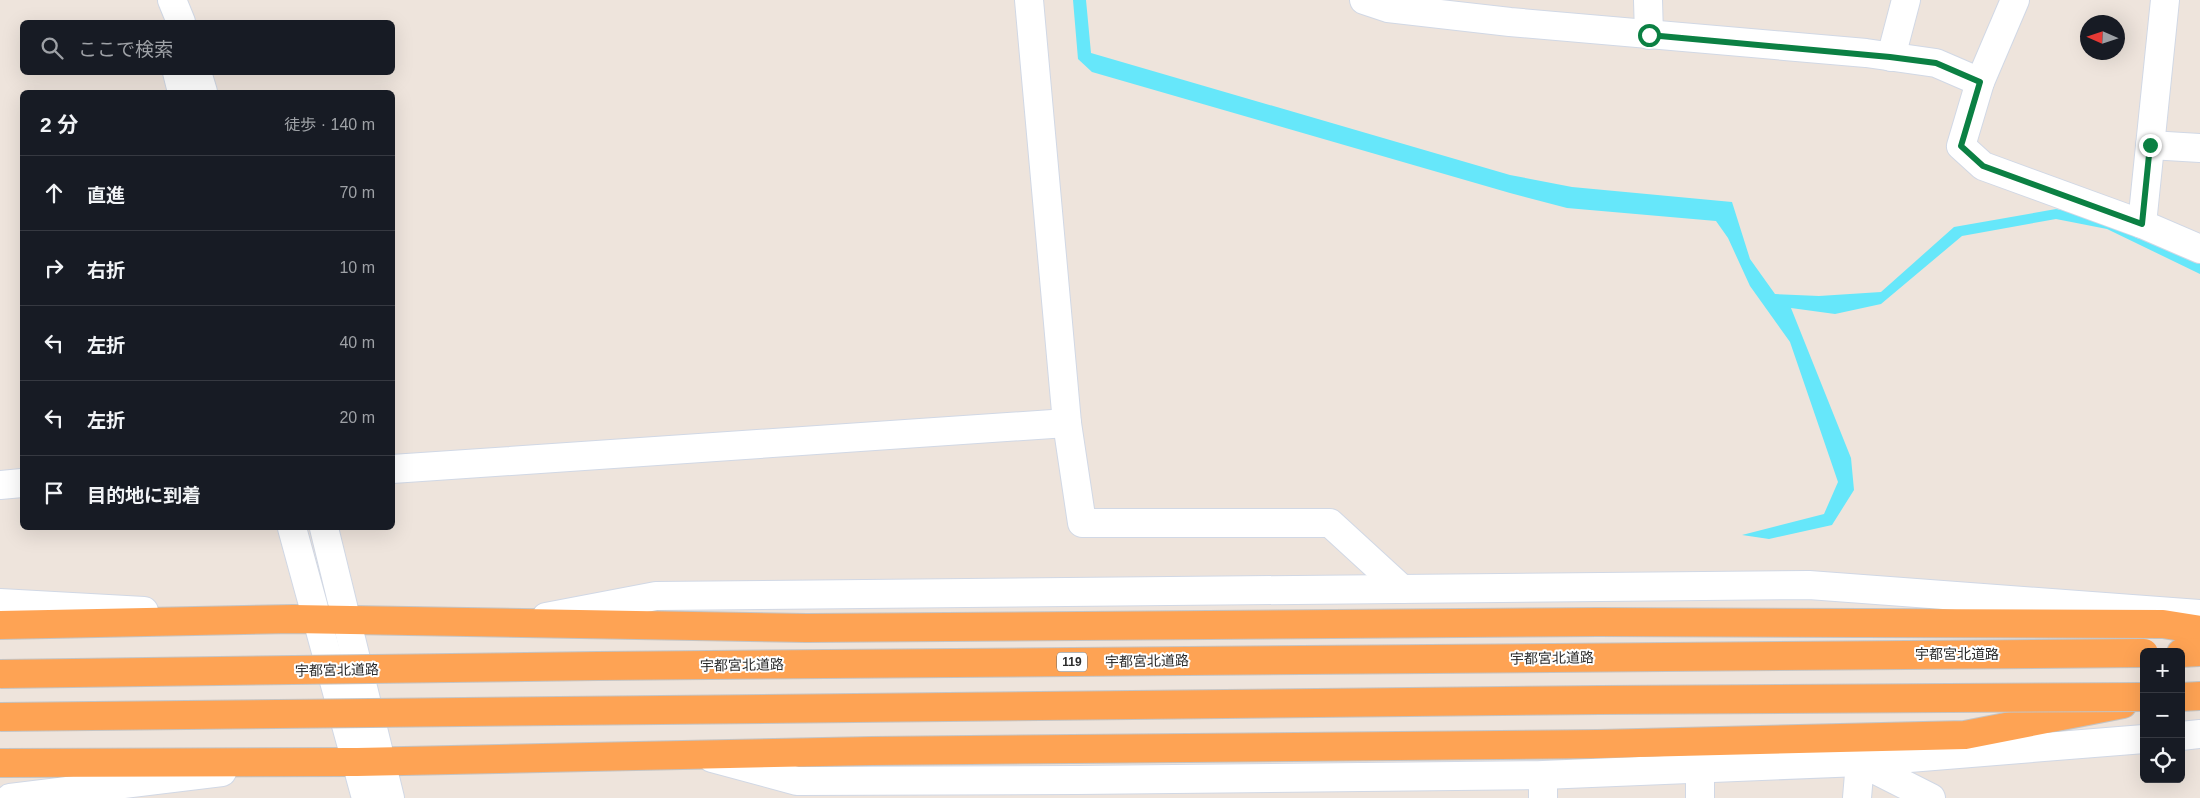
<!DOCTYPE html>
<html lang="ja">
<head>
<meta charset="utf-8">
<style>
  :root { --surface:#171b24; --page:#20242c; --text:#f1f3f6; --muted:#9ea1a6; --line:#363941 }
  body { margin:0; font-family:Helvetica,"Noto Sans JP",sans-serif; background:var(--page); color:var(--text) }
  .controls { position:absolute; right:15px; bottom:15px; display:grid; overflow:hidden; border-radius:8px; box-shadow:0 5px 20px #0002 }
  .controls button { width:45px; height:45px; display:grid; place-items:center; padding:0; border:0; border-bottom:1px solid var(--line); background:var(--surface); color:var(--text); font:25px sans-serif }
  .compass { position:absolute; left:2080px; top:15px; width:45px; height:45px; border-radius:50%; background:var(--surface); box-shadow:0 5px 20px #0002; rotate:273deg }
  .stop { position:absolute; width:15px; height:15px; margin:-11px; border:4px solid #0b8043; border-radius:50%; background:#fff }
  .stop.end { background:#0b8043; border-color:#fff; box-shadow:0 1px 5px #0008 }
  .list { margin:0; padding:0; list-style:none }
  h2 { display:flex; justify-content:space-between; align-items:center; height:65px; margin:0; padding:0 20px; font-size:21px }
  h2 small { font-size:16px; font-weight:400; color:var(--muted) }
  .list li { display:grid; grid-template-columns:32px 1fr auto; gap:15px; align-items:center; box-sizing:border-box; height:75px; padding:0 20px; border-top:1px solid var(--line) }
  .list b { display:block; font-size:19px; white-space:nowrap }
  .list em { font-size:16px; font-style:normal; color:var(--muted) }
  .icon { flex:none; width:28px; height:28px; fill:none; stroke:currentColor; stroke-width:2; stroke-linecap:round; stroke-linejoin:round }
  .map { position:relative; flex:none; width:2200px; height:798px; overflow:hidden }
  .search { position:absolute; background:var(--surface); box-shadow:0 5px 20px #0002; left:20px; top:20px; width:375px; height:55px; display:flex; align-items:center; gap:12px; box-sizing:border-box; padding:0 18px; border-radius:8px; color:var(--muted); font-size:19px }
  .panel { position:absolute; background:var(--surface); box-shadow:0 5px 20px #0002; left:20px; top:90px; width:375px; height:440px; border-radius:8px }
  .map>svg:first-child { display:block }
  .water { fill:#66e7fa }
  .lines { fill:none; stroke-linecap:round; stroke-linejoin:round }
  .minor-casing { stroke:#d1d8e5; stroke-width:30 }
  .tertiary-casing { stroke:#d1d8e5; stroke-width:30 }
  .trunk-casing { stroke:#c4c4c4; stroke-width:30 }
  .minor { stroke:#fff; stroke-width:28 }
  .tertiary { stroke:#fff; stroke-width:28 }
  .trunk { stroke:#fea354; stroke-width:28 }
  .trunk-bridge-casing { stroke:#c4c4c4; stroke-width:30; stroke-linecap:butt }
  .trunk-bridge { stroke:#fea354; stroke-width:28 }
  .route { stroke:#0b8043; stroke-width:6 }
  .labels { text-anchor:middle; stroke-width:4; stroke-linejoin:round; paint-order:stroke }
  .shield { fill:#fff; stroke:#6b6b6b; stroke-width:1 }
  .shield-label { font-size:12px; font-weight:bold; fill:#2b2b2b }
  .street-label { font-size:14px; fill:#2b2b2b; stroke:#fff }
</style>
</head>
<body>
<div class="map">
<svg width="2200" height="798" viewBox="0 0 2200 798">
  <rect width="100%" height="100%" fill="#eee4dc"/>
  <polygon class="water" points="1073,0 1086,0 1091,53 1510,175 1572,187 1732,202 1750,259 1775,294 1819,296 1881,292 1954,227 2056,209 2103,218 2200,258 2200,274 2107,229 2056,219 1962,236 1881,304 1835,314 1791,308 1851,458 1854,490 1832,525 1769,539 1742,535 1824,514 1838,482 1790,342 1750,286 1728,238 1716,221 1567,208 1510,193 1092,72 1078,59"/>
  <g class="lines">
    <defs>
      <g id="minor">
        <polyline points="1029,0 1067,423 1082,523 1330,523 1402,589"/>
        <polyline points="1364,0 1388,8 1510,22 1866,53 1936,63 1980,82 1961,146 1983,166 2142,224 2200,249"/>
        <polyline points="1648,0 1649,35"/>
        <polyline points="1891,57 1906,0"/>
        <polyline points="1980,82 2015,0"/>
        <polyline points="2150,145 2200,148"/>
        <polyline points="2142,224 2165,0"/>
        <polyline points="392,469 1067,423"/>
        <polyline points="0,485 22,483"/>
        <polyline points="0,603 144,611"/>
        <polyline points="546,617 656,596 1809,585 2200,614"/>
        <polyline points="2181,736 2200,734"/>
        <polyline points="712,758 797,781 1077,780 1543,775 1860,762 2144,739"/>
        <polyline points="1543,775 1543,798"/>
        <polyline points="10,798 222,772"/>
        <polyline points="1700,798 1700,769"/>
        <polyline points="1857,798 1860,762 1931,798"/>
      </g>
      <g id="tertiary">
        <polyline points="172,0 181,22"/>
        <polyline points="177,72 182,92"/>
        <polyline points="197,72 203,92"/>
        <polyline points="292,528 366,798"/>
        <polyline points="324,528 390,798"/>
      </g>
      <g id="trunk">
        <polyline points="0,625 293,619 806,628 1598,622 2163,624 2200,630"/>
        <polyline points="2181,653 2200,652"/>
        <polyline points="2181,697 2200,696"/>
        <polyline points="0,763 357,762 871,751 1598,744 1965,735 2123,704"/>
      </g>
    </defs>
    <use href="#minor" class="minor-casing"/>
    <use href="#tertiary" class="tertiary-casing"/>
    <use href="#trunk" class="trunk-casing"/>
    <use href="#minor" class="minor"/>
    <use href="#tertiary" class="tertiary"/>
    <use href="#trunk" class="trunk"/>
    <defs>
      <g id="trunk-bridge">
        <polyline points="0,674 598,666 2144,653"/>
        <polyline points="0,717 1600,700 2144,697"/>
      </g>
    </defs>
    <use href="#trunk-bridge" class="trunk-bridge-casing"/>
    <use href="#trunk-bridge" class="trunk-bridge"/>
  </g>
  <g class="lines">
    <polyline class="route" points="1649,35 1890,57 1936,63 1980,82 1961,146 1983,166 2142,224 2150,145"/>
  </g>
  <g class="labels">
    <rect class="shield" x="1057" y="652.5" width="30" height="19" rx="4"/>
    <g class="shield-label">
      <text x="1072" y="666">119</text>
    </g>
    <g class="street-label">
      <text x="1957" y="659">宇都宮北道路</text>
      <text transform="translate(1552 658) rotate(-1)" y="5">宇都宮北道路</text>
      <text transform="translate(1147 661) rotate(-1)" y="5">宇都宮北道路</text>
      <text transform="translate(742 665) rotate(-1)" y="5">宇都宮北道路</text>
      <text transform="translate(337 670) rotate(-1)" y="5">宇都宮北道路</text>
    </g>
  </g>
</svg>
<div class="controls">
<button>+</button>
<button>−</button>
<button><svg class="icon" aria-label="locate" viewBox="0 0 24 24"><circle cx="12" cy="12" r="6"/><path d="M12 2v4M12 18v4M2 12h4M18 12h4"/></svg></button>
</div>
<svg class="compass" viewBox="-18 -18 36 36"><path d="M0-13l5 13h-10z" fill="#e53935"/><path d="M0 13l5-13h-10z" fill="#9ea1a6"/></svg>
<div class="stop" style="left:1649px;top:35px"></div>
<div class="stop end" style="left:2150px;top:145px"></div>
<div class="search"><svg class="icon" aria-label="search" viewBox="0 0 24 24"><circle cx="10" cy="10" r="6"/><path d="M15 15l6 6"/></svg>ここで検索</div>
<section class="panel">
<h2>2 分<small>徒歩 · 140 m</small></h2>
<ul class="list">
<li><svg class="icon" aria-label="ahead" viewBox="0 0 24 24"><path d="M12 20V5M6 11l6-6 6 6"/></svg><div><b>直進</b></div><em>70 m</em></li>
<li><svg class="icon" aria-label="right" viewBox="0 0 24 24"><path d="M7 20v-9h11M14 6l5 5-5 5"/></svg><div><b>右折</b></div><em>10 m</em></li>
<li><svg class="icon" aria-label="left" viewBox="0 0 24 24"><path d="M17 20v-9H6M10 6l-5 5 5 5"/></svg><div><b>左折</b></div><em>40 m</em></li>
<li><svg class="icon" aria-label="left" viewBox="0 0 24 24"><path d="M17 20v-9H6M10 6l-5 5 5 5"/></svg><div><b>左折</b></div><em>20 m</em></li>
<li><svg class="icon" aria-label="arrive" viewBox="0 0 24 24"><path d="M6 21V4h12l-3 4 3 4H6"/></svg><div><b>目的地に到着</b></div></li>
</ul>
</section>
</div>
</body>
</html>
